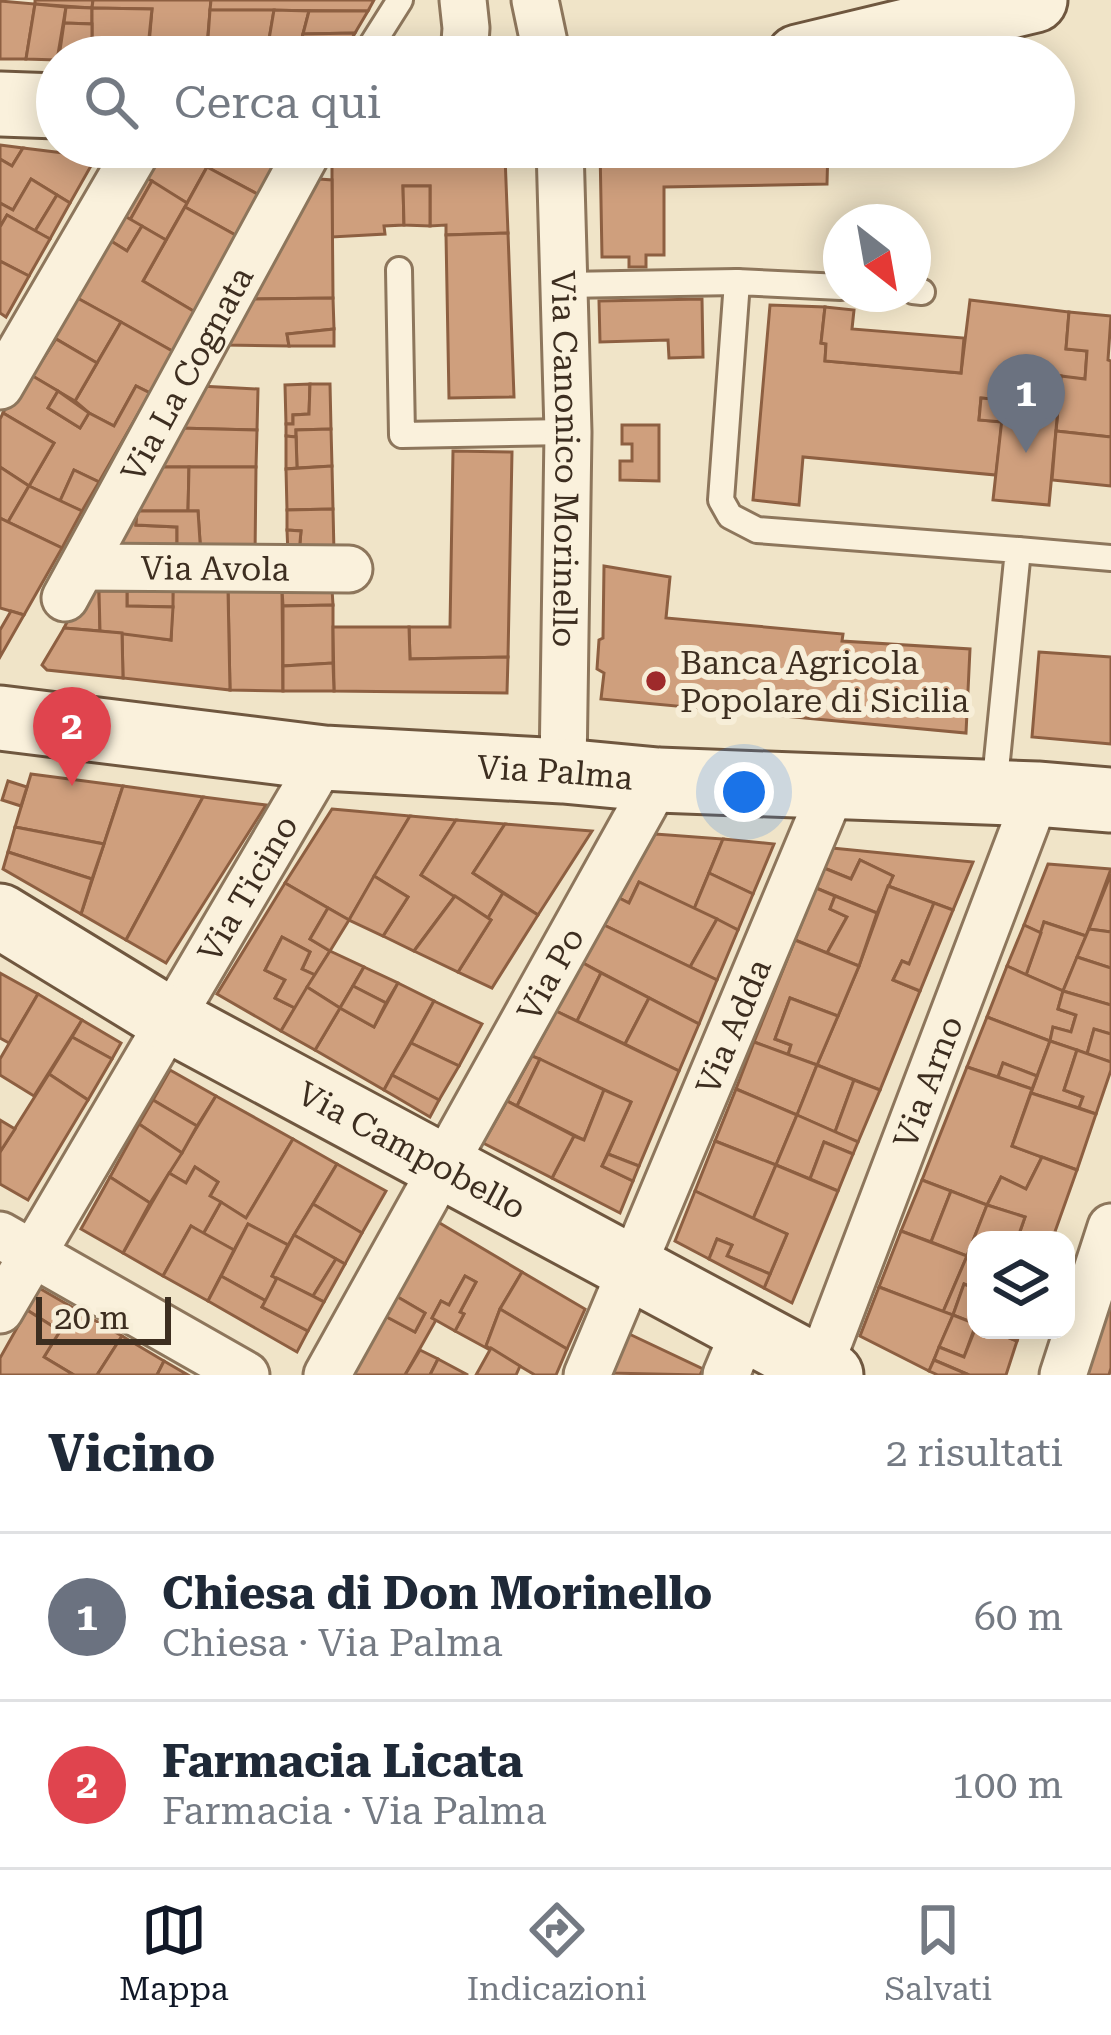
<!DOCTYPE html>
<html lang="it">
<head>
<meta charset="utf-8">
<style>
  :root { --surface:#fff; --page:#f2f2f3; --text:#1f2937; --muted:#747a83; --line:#e0e1e3; --accent:#111827 }
  body { margin:0; font-family:"Roboto Serif",serif; background:var(--page); color:var(--text) }
  .controls { position:absolute; right:36px; bottom:36px; display:grid; overflow:hidden; border-radius:24px; box-shadow:0 6px 30px #0003 }
  .controls button { width:108px; height:108px; display:grid; place-items:center; padding:0; border:0; border-bottom:3px solid var(--line); background:var(--surface); color:var(--text); font:60px sans-serif }
  .compass { position:absolute; left:823px; top:204px; width:108px; height:108px; border-radius:50%; background:var(--surface); box-shadow:0 6px 30px #0003; rotate:149deg }
  .scale { position:absolute; left:36px; bottom:30px; width:135px; box-sizing:border-box; padding-left:12px; border:6px solid #3d2e20; border-top:0; font-size:33px; line-height:42px; white-space:nowrap; color:#3d2e20; -webkit-text-stroke:9px #f7eed8; paint-order:stroke }
  .you { position:absolute; left:744px; top:792px; width:42px; height:42px; margin:-30px; border:9px solid #fff; border-radius:50%; background:#1a73e8; box-shadow:0 0 0 18px #1a73e833 }
  .badge { display:grid; place-items:center; width:78px; height:78px; border-radius:50%; background:var(--accent); color:#fff; font-size:39px; font-weight:700 }
  .pin { position:absolute; translate:-50% -99px; filter:drop-shadow(0 3px 6px #0008) }
  .pin::after { content:''; position:absolute; top:63px; width:42px; height:36px; background:inherit; clip-path:polygon(0 0,100% 0,50% 100%) }
  .list { margin:0; padding:0; list-style:none }
  h2 { display:flex; justify-content:space-between; align-items:center; height:156px; margin:0; padding:0 48px; font-size:51px }
  h2 small { font-size:39px; font-weight:400; color:var(--muted) }
  .list li { display:grid; grid-template-columns:78px 1fr auto; gap:36px; align-items:center; box-sizing:border-box; height:168px; padding:0 48px; border-top:3px solid var(--line) }
  .list b { display:block; font-size:45px; white-space:nowrap }
  .list p { margin:0; font-size:39px; white-space:nowrap; color:var(--muted) }
  .list em { font-size:39px; font-style:normal; color:var(--muted) }
  .icon { flex:none; width:66px; height:66px; fill:none; stroke:currentColor; stroke-width:2; stroke-linecap:round; stroke-linejoin:round }
  .map { position:relative; flex:none; width:1111px; height:1375px; overflow:hidden }
  .search { position:absolute; background:var(--surface); box-shadow:0 6px 30px #0003; left:36px; right:36px; top:36px; height:132px; display:flex; align-items:center; gap:30px; box-sizing:border-box; padding:0 42px; border-radius:66px; color:var(--muted); font-size:45px }
  .sheet { height:492px; background:var(--surface) }
  nav { display:flex; justify-content:space-around; align-items:center; box-sizing:border-box; height:168px; border-top:3px solid var(--line); background:var(--surface); font-size:33px; color:var(--muted) }
  nav a { display:grid; justify-items:center; gap:6px }
  nav .on { color:var(--accent) }
  .map>svg:first-child { display:block }
  .building { fill:#cf9f7d; stroke:#8d5f41; stroke-width:3 }
  .lines { fill:none; stroke-linecap:round; stroke-linejoin:round }
  .lane-casing { stroke:#8d765c; stroke-width:30 }
  .street-casing { stroke:#8d765c; stroke-width:51 }
  .secondary-casing { stroke:#6f573f; stroke-width:69 }
  .lane { stroke:#faf1dc; stroke-width:24 }
  .street { stroke:#faf1dc; stroke-width:45 }
  .secondary { stroke:#faf1dc; stroke-width:63 }
  .poi-dot { fill:#9e2a2b; stroke:#f7eed8; stroke-width:4.5 }
  .labels { text-anchor:middle; stroke-width:12; stroke-linejoin:round; paint-order:stroke }
  .street-label { font-size:33px; fill:#3d2e20; stroke:#f7eed8 }
  .poi-label { font-size:33px; fill:#3d2e20; stroke:#f7eed8; text-anchor:start }
</style>
</head>
<body>
<div class="map">
<svg width="1111" height="1375" viewBox="0 0 1111 1375">
  <rect width="100%" height="100%" fill="#f0e4c8"/>
  <g class="building">
    <polygon points="35,0 93,0 92,8 35,4"/>
    <polygon points="93,0 211,0 206,57 148,57 152,9 92,8"/>
    <polygon points="211,0 374,0 368,11 210,10"/>
    <polygon points="0,1 35,4 26,59 0,59"/>
    <polygon points="35,4 66,7 57,60 26,59"/>
    <polygon points="66,7 92,8 92,24 64,23"/>
    <polygon points="92,8 152,9 149,38 92,39"/>
    <polygon points="210,10 274,10 269,40 208,38"/>
    <polygon points="274,10 309,11 297,57 266,57"/>
    <polygon points="309,11 368,11 355,33 303,34"/>
    <polygon points="64,23 92,24 92,39 149,38 148,57 59,57"/>
    <polygon points="355,33 342,57 297,57 303,34"/>
    <polygon points="208,38 269,40 266,57 206,57"/>
    <polygon points="0,145 23,148 12,166 0,159"/>
    <polygon points="600,147 828,147 827,184 664,187 664,255 646,255 646,267 629,267 629,257 602,257"/>
    <polygon points="23,148 96,157 70,203 31,179 13,210 0,203 0,159 12,166"/>
    <polygon points="150,151 213,156 187,203 137,174"/>
    <polygon points="213,156 281,162 261,196 207,167"/>
    <polygon points="505,156 508,233 446,235 446,225 430,226 430,186 403,186 404,225 384,226 385,234 332,237 332,160 377,158 377,165 480,162 480,157"/>
    <polygon points="207,167 261,196 239,237 185,207"/>
    <polygon points="137,174 152,181 130,220 116,211"/>
    <polygon points="31,179 57,195 35,231 7,215 0,227 0,203 13,210"/>
    <polygon points="319,179 332,180 333,298 251,299"/>
    <polygon points="152,181 187,203 166,240 130,220"/>
    <polygon points="403,186 430,186 430,226 404,225"/>
    <polygon points="57,195 70,203 50,239 35,231"/>
    <polygon points="185,207 239,237 195,312 143,281"/>
    <polygon points="116,211 142,226 127,251 103,236"/>
    <polygon points="7,215 50,239 29,276 0,261 0,227"/>
    <polygon points="142,226 166,240 143,281 195,312 174,352 70,294 103,236 127,251"/>
    <polygon points="508,233 514,397 449,398 446,235"/>
    <polygon points="0,261 29,276 6,317 0,313"/>
    <polygon points="70,294 121,322 97,363 48,334"/>
    <polygon points="333,298 334,329 287,334 289,346 225,345 251,299"/>
    <polygon points="702,299 703,357 669,358 668,340 600,342 599,301"/>
    <polygon points="970,300 1069,312 1066,349 1087,351 1085,379 1007,373 1004,400 981,398 979,420 1002,422 996,475 803,457 799,505 753,500 770,305 825,307 821,343 826,344 825,361 961,373"/>
    <polygon points="825,307 854,310 852,329 964,338 961,373 825,361 826,344 821,343"/>
    <polygon points="1069,312 1111,316 1108,360 1111,361 1111,437 1056,431 1061,376 1085,379 1087,351 1066,349"/>
    <polygon points="121,322 174,352 150,393 136,386 114,426 89,413 75,401"/>
    <polygon points="334,329 334,346 289,346 287,334"/>
    <polygon points="56,339 97,363 75,401 32,376"/>
    <polygon points="26,372 58,391 48,408 80,428 89,413 114,426 136,386 150,393 99,482 74,470 60,501 29,486 54,443 3,413"/>
    <polygon points="1007,373 1061,376 1049,505 993,500"/>
    <polygon points="310,384 309,414 293,415 293,424 286,424 285,385"/>
    <polygon points="310,384 330,384 331,429 296,430 296,437 286,436 286,424 293,424 293,415 309,414"/>
    <polygon points="200,386 258,389 257,430 177,428"/>
    <polygon points="58,391 89,413 80,428 48,408"/>
    <polygon points="981,398 1004,400 1002,422 979,420"/>
    <polygon points="3,413 54,443 29,486 0,467 0,419"/>
    <polygon points="622,425 659,425 659,481 620,480 620,461 632,461 632,444 622,444"/>
    <polygon points="177,428 257,430 256,467 156,467"/>
    <polygon points="331,429 332,466 297,468 296,430"/>
    <polygon points="1056,431 1111,437 1111,486 1052,480"/>
    <polygon points="286,436 296,437 297,468 286,469"/>
    <polygon points="453,451 512,452 508,657 410,659 409,627 450,627"/>
    <polygon points="332,466 333,509 287,510 286,469"/>
    <polygon points="0,467 29,486 8,522 0,518"/>
    <polygon points="156,467 189,467 188,511 132,511"/>
    <polygon points="189,467 256,467 255,556 201,557 198,511 188,511"/>
    <polygon points="74,470 99,482 82,511 60,501"/>
    <polygon points="29,486 82,511 62,548 8,522"/>
    <polygon points="333,509 334,553 299,554 301,531 287,530 287,510"/>
    <polygon points="137,511 136,525 177,527 177,547 105,559"/>
    <polygon points="137,511 198,511 201,557 177,547 177,527 136,525"/>
    <polygon points="0,518 62,548 24,615 0,608"/>
    <polygon points="287,530 301,531 299,554 288,554"/>
    <polygon points="604,566 670,577 666,618 843,634 842,641 970,649 966,733 601,699 604,673 597,669 599,640 603,638"/>
    <polygon points="282,589 283,691 230,690 228,590"/>
    <polygon points="282,589 332,589 333,605 283,606"/>
    <polygon points="173,590 228,590 230,690 123,678 122,633 171,640"/>
    <polygon points="173,590 173,607 127,606 127,591"/>
    <polygon points="83,591 99,591 100,631 64,628"/>
    <polygon points="99,591 127,591 127,606 173,607 171,640 100,631"/>
    <polygon points="333,605 333,663 283,666 283,606"/>
    <polygon points="11,611 24,615 0,657 0,630"/>
    <polygon points="333,627 409,627 410,659 508,657 507,693 334,691"/>
    <polygon points="64,628 122,633 123,678 47,670 42,665"/>
    <polygon points="1039,652 1111,657 1111,744 1032,737"/>
    <polygon points="333,663 334,691 283,691 283,666"/>
    <polygon points="31,774 123,786 104,844 15,827"/>
    <polygon points="8,781 27,787 21,806 2,800"/>
    <polygon points="123,786 203,797 126,940 81,914"/>
    <polygon points="203,797 266,805 166,963 126,940"/>
    <polygon points="332,809 410,816 349,920 285,883"/>
    <polygon points="410,816 456,820 421,875 455,896 414,951 383,936 408,897 374,876"/>
    <polygon points="456,820 505,824 473,873 503,893 488,918 421,875"/>
    <polygon points="505,824 592,831 538,915 473,873"/>
    <polygon points="15,827 104,844 92,879 8,852"/>
    <polygon points="655,834 723,839 694,909 639,882 629,903 619,898"/>
    <polygon points="723,839 774,844 753,894 709,873"/>
    <polygon points="832,848 973,862 953,910 888,886 893,876 860,860 851,879 824,868"/>
    <polygon points="8,852 92,879 81,914 3,869"/>
    <polygon points="860,860 893,876 877,913 816,888 824,868 851,879"/>
    <polygon points="1048,864 1111,869 1086,936 1044,922 1041,933 1024,925"/>
    <polygon points="709,873 753,894 738,930 694,909"/>
    <polygon points="1111,874 1111,932 1089,929"/>
    <polygon points="374,876 408,897 383,936 349,920"/>
    <polygon points="639,882 717,919 690,967 604,925 619,898 629,903"/>
    <polygon points="285,883 328,908 310,939 330,951 315,975 302,969 310,952 282,937 265,970 285,980 275,998 295,1008 281,1031 217,994"/>
    <polygon points="888,886 934,903 909,964 902,961 893,980 920,991 880,1090 817,1065 859,966"/>
    <polygon points="816,888 835,896 830,909 847,917 827,953 795,940"/>
    <polygon points="503,893 538,915 492,988 458,972 491,920 488,918"/>
    <polygon points="455,896 491,920 458,972 414,951"/>
    <polygon points="835,896 877,913 859,966 827,953 847,917 830,909"/>
    <polygon points="934,903 953,910 920,991 893,980 902,961 909,964"/>
    <polygon points="328,908 349,920 330,951 310,939"/>
    <polygon points="717,919 738,930 717,980 690,967"/>
    <polygon points="1044,922 1086,936 1063,991 1026,975"/>
    <polygon points="604,925 717,980 699,1024 583,963"/>
    <polygon points="1024,925 1041,933 1026,975 1007,966"/>
    <polygon points="1089,929 1111,932 1111,968 1077,957"/>
    <polygon points="282,937 310,952 302,969 315,975 295,1008 275,998 285,980 265,970"/>
    <polygon points="795,940 859,966 838,1016 790,998 775,1039 791,1045 788,1055 754,1042"/>
    <polygon points="330,951 364,967 340,1008 307,987"/>
    <polygon points="1077,957 1111,968 1111,1005 1063,991"/>
    <polygon points="583,963 601,973 577,1021 556,1011"/>
    <polygon points="1007,966 1063,991 1058,1009 1076,1015 1071,1032 1053,1027 1050,1041 987,1017"/>
    <polygon points="364,967 398,983 386,1003 353,986"/>
    <polygon points="0,973 38,994 9,1043 0,1038"/>
    <polygon points="601,973 649,998 625,1044 577,1021"/>
    <polygon points="398,983 434,1001 384,1090 315,1050 340,1008 374,1027"/>
    <polygon points="353,986 386,1003 374,1027 340,1008"/>
    <polygon points="307,987 340,1008 315,1050 281,1031"/>
    <polygon points="1063,991 1111,1005 1111,1034 1094,1029 1087,1054 1050,1041 1053,1027 1071,1032 1076,1015 1058,1009"/>
    <polygon points="38,994 82,1020 34,1096 0,1075 0,1059"/>
    <polygon points="649,998 699,1024 679,1071 625,1044"/>
    <polygon points="790,998 838,1016 817,1065 788,1055 791,1045 775,1039"/>
    <polygon points="434,1001 482,1024 459,1066 411,1043"/>
    <polygon points="556,1011 679,1071 639,1166 608,1154 631,1102 532,1056"/>
    <polygon points="987,1017 1050,1041 1037,1076 1003,1063 998,1077 967,1067"/>
    <polygon points="82,1020 121,1043 112,1059 72,1037"/>
    <polygon points="1094,1029 1111,1034 1111,1062 1087,1054"/>
    <polygon points="72,1037 112,1059 88,1100 49,1074"/>
    <polygon points="1050,1041 1077,1050 1064,1090 1083,1097 1079,1108 1031,1093"/>
    <polygon points="754,1042 817,1065 797,1115 736,1089"/>
    <polygon points="411,1043 459,1066 439,1100 392,1075"/>
    <polygon points="1077,1050 1111,1062 1111,1070 1096,1114 1079,1108 1083,1097 1064,1090"/>
    <polygon points="532,1056 540,1059 517,1106 507,1101"/>
    <polygon points="540,1059 604,1090 584,1140 517,1106"/>
    <polygon points="1003,1063 1037,1076 1032,1089 998,1077"/>
    <polygon points="817,1065 854,1080 835,1132 797,1115"/>
    <polygon points="967,1067 1032,1089 1012,1146 1042,1157 1026,1189 1001,1177 987,1205 922,1180"/>
    <polygon points="170,1070 216,1096 197,1126 153,1100"/>
    <polygon points="49,1074 88,1100 28,1200 0,1184 0,1152"/>
    <polygon points="392,1075 439,1100 430,1117 384,1090"/>
    <polygon points="854,1080 880,1090 858,1142 835,1132"/>
    <polygon points="736,1089 797,1115 776,1165 715,1141"/>
    <polygon points="604,1090 631,1102 602,1166 633,1181 620,1213 552,1178 574,1136 584,1140"/>
    <polygon points="1031,1093 1096,1114 1077,1170 1012,1146"/>
    <polygon points="216,1096 293,1139 246,1218 210,1196 218,1182 195,1167 186,1183 169,1173"/>
    <polygon points="153,1100 197,1126 182,1153 139,1124"/>
    <polygon points="507,1101 574,1136 552,1178 483,1143"/>
    <polygon points="797,1115 858,1142 853,1154 824,1142 810,1179 776,1165"/>
    <polygon points="0,1120 15,1129 0,1152"/>
    <polygon points="139,1124 182,1153 150,1203 110,1177"/>
    <polygon points="293,1139 337,1164 288,1245 248,1224 234,1250 203,1234 221,1202 246,1218"/>
    <polygon points="715,1141 776,1165 753,1219 695,1191"/>
    <polygon points="824,1142 853,1154 838,1191 810,1179"/>
    <polygon points="608,1154 639,1166 633,1181 602,1166"/>
    <polygon points="1042,1157 1077,1170 1052,1240 1017,1240 1025,1217 987,1205 1001,1177 1026,1189"/>
    <polygon points="337,1164 386,1191 362,1233 313,1204"/>
    <polygon points="776,1165 838,1191 792,1303 764,1288 787,1234 753,1219"/>
    <polygon points="195,1167 218,1182 210,1196 221,1202 203,1234 191,1226 163,1276 123,1253 169,1173 186,1183"/>
    <polygon points="110,1177 150,1203 123,1253 81,1229"/>
    <polygon points="922,1180 951,1191 931,1242 901,1231"/>
    <polygon points="695,1191 787,1234 770,1274 727,1256 732,1245 717,1239 709,1259 675,1241"/>
    <polygon points="951,1191 987,1205 967,1256 931,1242"/>
    <polygon points="313,1204 362,1233 345,1264 294,1235"/>
    <polygon points="987,1205 1025,1217 1017,1240 976,1240 976,1260 967,1256"/>
    <polygon points="438,1222 522,1272 500,1309 486,1346 490,1350 455,1331 464,1314 460,1312 476,1282 465,1276 449,1305 441,1301 432,1318 436,1320 405,1375 352,1375 385,1316 415,1332 425,1313 396,1296"/>
    <polygon points="248,1224 288,1245 272,1276 277,1278 266,1301 221,1276"/>
    <polygon points="191,1226 234,1250 208,1301 163,1276"/>
    <polygon points="901,1231 967,1256 943,1312 879,1287"/>
    <polygon points="294,1235 336,1259 313,1296 272,1276"/>
    <polygon points="717,1239 732,1245 727,1256 770,1274 764,1288 709,1259"/>
    <polygon points="967,1256 976,1260 976,1289 964,1284 953,1315 943,1312"/>
    <polygon points="336,1259 345,1264 324,1302 313,1296"/>
    <polygon points="522,1272 585,1309 567,1349 500,1309"/>
    <polygon points="221,1276 266,1301 262,1307 308,1331 297,1352 208,1301"/>
    <polygon points="465,1276 476,1282 460,1312 464,1314 455,1331 432,1318 441,1301 449,1305"/>
    <polygon points="277,1278 324,1302 308,1331 262,1307"/>
    <polygon points="964,1284 976,1289 976,1324 953,1315"/>
    <polygon points="879,1287 953,1315 929,1371 860,1336"/>
    <polygon points="39,1288 122,1336 97,1375 74,1375 44,1357 60,1331 27,1310"/>
    <polygon points="1111,1292 1111,1368 1109,1375 1083,1375"/>
    <polygon points="396,1296 425,1313 415,1332 385,1316"/>
    <polygon points="500,1309 567,1349 556,1375 535,1375 486,1346"/>
    <polygon points="27,1310 60,1331 44,1357 74,1375 0,1375 0,1358"/>
    <polygon points="953,1315 976,1324 964,1357 939,1347"/>
    <polygon points="976,1327 976,1330 990,1330 1017,1341 1006,1375 969,1375 934,1360 939,1347 964,1357"/>
    <polygon points="990,1330 1021,1330 1017,1341"/>
    <polygon points="625,1332 703,1369 700,1375 608,1373"/>
    <polygon points="122,1336 164,1361 157,1375 97,1375"/>
    <polygon points="491,1348 520,1366 516,1375 476,1375"/>
    <polygon points="420,1350 438,1359 430,1375 405,1375"/>
    <polygon points="438,1359 468,1375 430,1375"/>
    <polygon points="934,1360 969,1375 938,1375 929,1371"/>
    <polygon points="164,1361 188,1375 157,1375"/>
  </g>
  <g class="lines">
    <defs>
      <g id="lane">
        <polyline points="364,57 400,0"/>
        <polyline points="399,270 402,435 568,432"/>
        <polyline points="564,285 737,282"/>
        <polyline points="841,287 737,282 721,500 730,516 757,530 1018,550 994,790"/>
        <polyline points="913,291 922,292"/>
        <polyline points="1018,550 1111,558"/>
      </g>
      <g id="street">
        <polyline points="463,0 466,28 464,57"/>
        <polyline points="535,0 547,57"/>
        <path id="s1" d="M560,147L568,432L563,771"/>
        <polyline points="0,386 139,147"/>
        <path id="s2" d="M83,567L349,569"/>
        <path id="s3" d="M65,598L310,147"/>
        <polyline points="0,1235 246,1375"/>
        <path id="s4" d="M0,1310L324,758"/>
        <path id="s5" d="M819,1368L1037,794"/>
        <path id="s6" d="M327,1375L658,780"/>
        <path id="s7" d="M587,1375L834,785"/>
        <polyline points="726,1375 746,1327"/>
        <polyline points="1063,1375 1111,1227"/>
      </g>
      <g id="secondary">
        <polyline points="798,57 1035,0"/>
        <polyline points="0,104 57,106"/>
        <path id="s8" d="M0,718L324,758L563,771L658,780L1037,794L1111,800"/>
        <path id="s9" d="M0,916L170,1020L831,1375"/>
      </g>
    </defs>
    <use href="#lane" class="lane-casing"/>
    <use href="#street" class="street-casing"/>
    <use href="#secondary" class="secondary-casing"/>
    <use href="#lane" class="lane"/>
    <use href="#street" class="street"/>
    <use href="#secondary" class="secondary"/>
  </g>
  <circle class="poi-dot" cx="656" cy="681" r="12"/>
  <g class="labels">
    <g class="street-label">
      <text dy="12" stroke="none"><textPath href="#s3" startOffset="255">Via La Cognata</textPath></text>
      <text dy="12" stroke="none"><textPath href="#s1" startOffset="312">Via Canonico Morinello</textPath></text>
      <text dy="12" stroke="none"><textPath href="#s2" startOffset="132">Via Avola</textPath></text>
      <text dy="12" stroke="none"><textPath href="#s8" startOffset="558">Via Palma</textPath></text>
      <text dy="12" stroke="none"><textPath href="#s4" startOffset="489">Via Ticino</textPath></text>
      <text dy="12" stroke="none"><textPath href="#s6" startOffset="459">Via Po</textPath></text>
      <text dy="12" stroke="none"><textPath href="#s7" startOffset="378">Via Adda</textPath></text>
      <text dy="12" stroke="none"><textPath href="#s5" startOffset="306">Via Arno</textPath></text>
      <text dy="12" stroke="none"><textPath href="#s9" startOffset="474">Via Campobello</textPath></text>
    </g>
    <g class="poi-label">
      <text x="680" y="674">Banca Agricola<tspan x="680" dy="38">Popolare di Sicilia</tspan></text>
    </g>
  </g>
</svg>
<div class="controls">
<button><svg class="icon" aria-label="layers" viewBox="0 0 24 24"><path d="M12 4l9 5-9 5-9-5zM3 14l9 5 9-5"/></svg></button>
</div>
<svg class="compass" viewBox="-18 -18 36 36"><path d="M0-13l5 13h-10z" fill="#e53935"/><path d="M0 13l5-13h-10z" fill="#747a83"/></svg>
<div class="scale">20 m</div>
<div class="you"></div>
<div class="pin badge" style="left:1026px;top:453px;background:#6b7280">1</div>
<div class="pin badge" style="left:72px;top:786px;background:#e0444e">2</div>
<div class="search"><svg class="icon" aria-label="search" viewBox="0 0 24 24"><circle cx="10" cy="10" r="6"/><path d="M15 15l6 6"/></svg>Cerca qui</div>
</div>
<section class="sheet">
<h2>Vicino<small>2 risultati</small></h2>
<ul class="list">
<li><span class="badge" style="background:#6b7280">1</span><div><b>Chiesa di Don Morinello</b><p>Chiesa · Via Palma</p></div><em>60 m</em></li>
<li><span class="badge" style="background:#e0444e">2</span><div><b>Farmacia Licata</b><p>Farmacia · Via Palma</p></div><em>100 m</em></li>
</ul>
</section>
<nav>
<a class="on"><svg class="icon" aria-label="map" viewBox="0 0 24 24"><path d="M3 6l6-2 6 2 6-2v14l-6 2-6-2-6 2zM9 4v14M15 6v14"/></svg>Mappa</a>
<a><svg class="icon" aria-label="directions" viewBox="0 0 24 24"><path d="M12 3l9 9-9 9-9-9zM9 14v-3h6M13 9l2 2-2 2"/></svg>Indicazioni</a>
<a><svg class="icon" aria-label="saved" viewBox="0 0 24 24"><path d="M7 4h10v16l-5-4-5 4z"/></svg>Salvati</a>
</nav>
</body>
</html>
